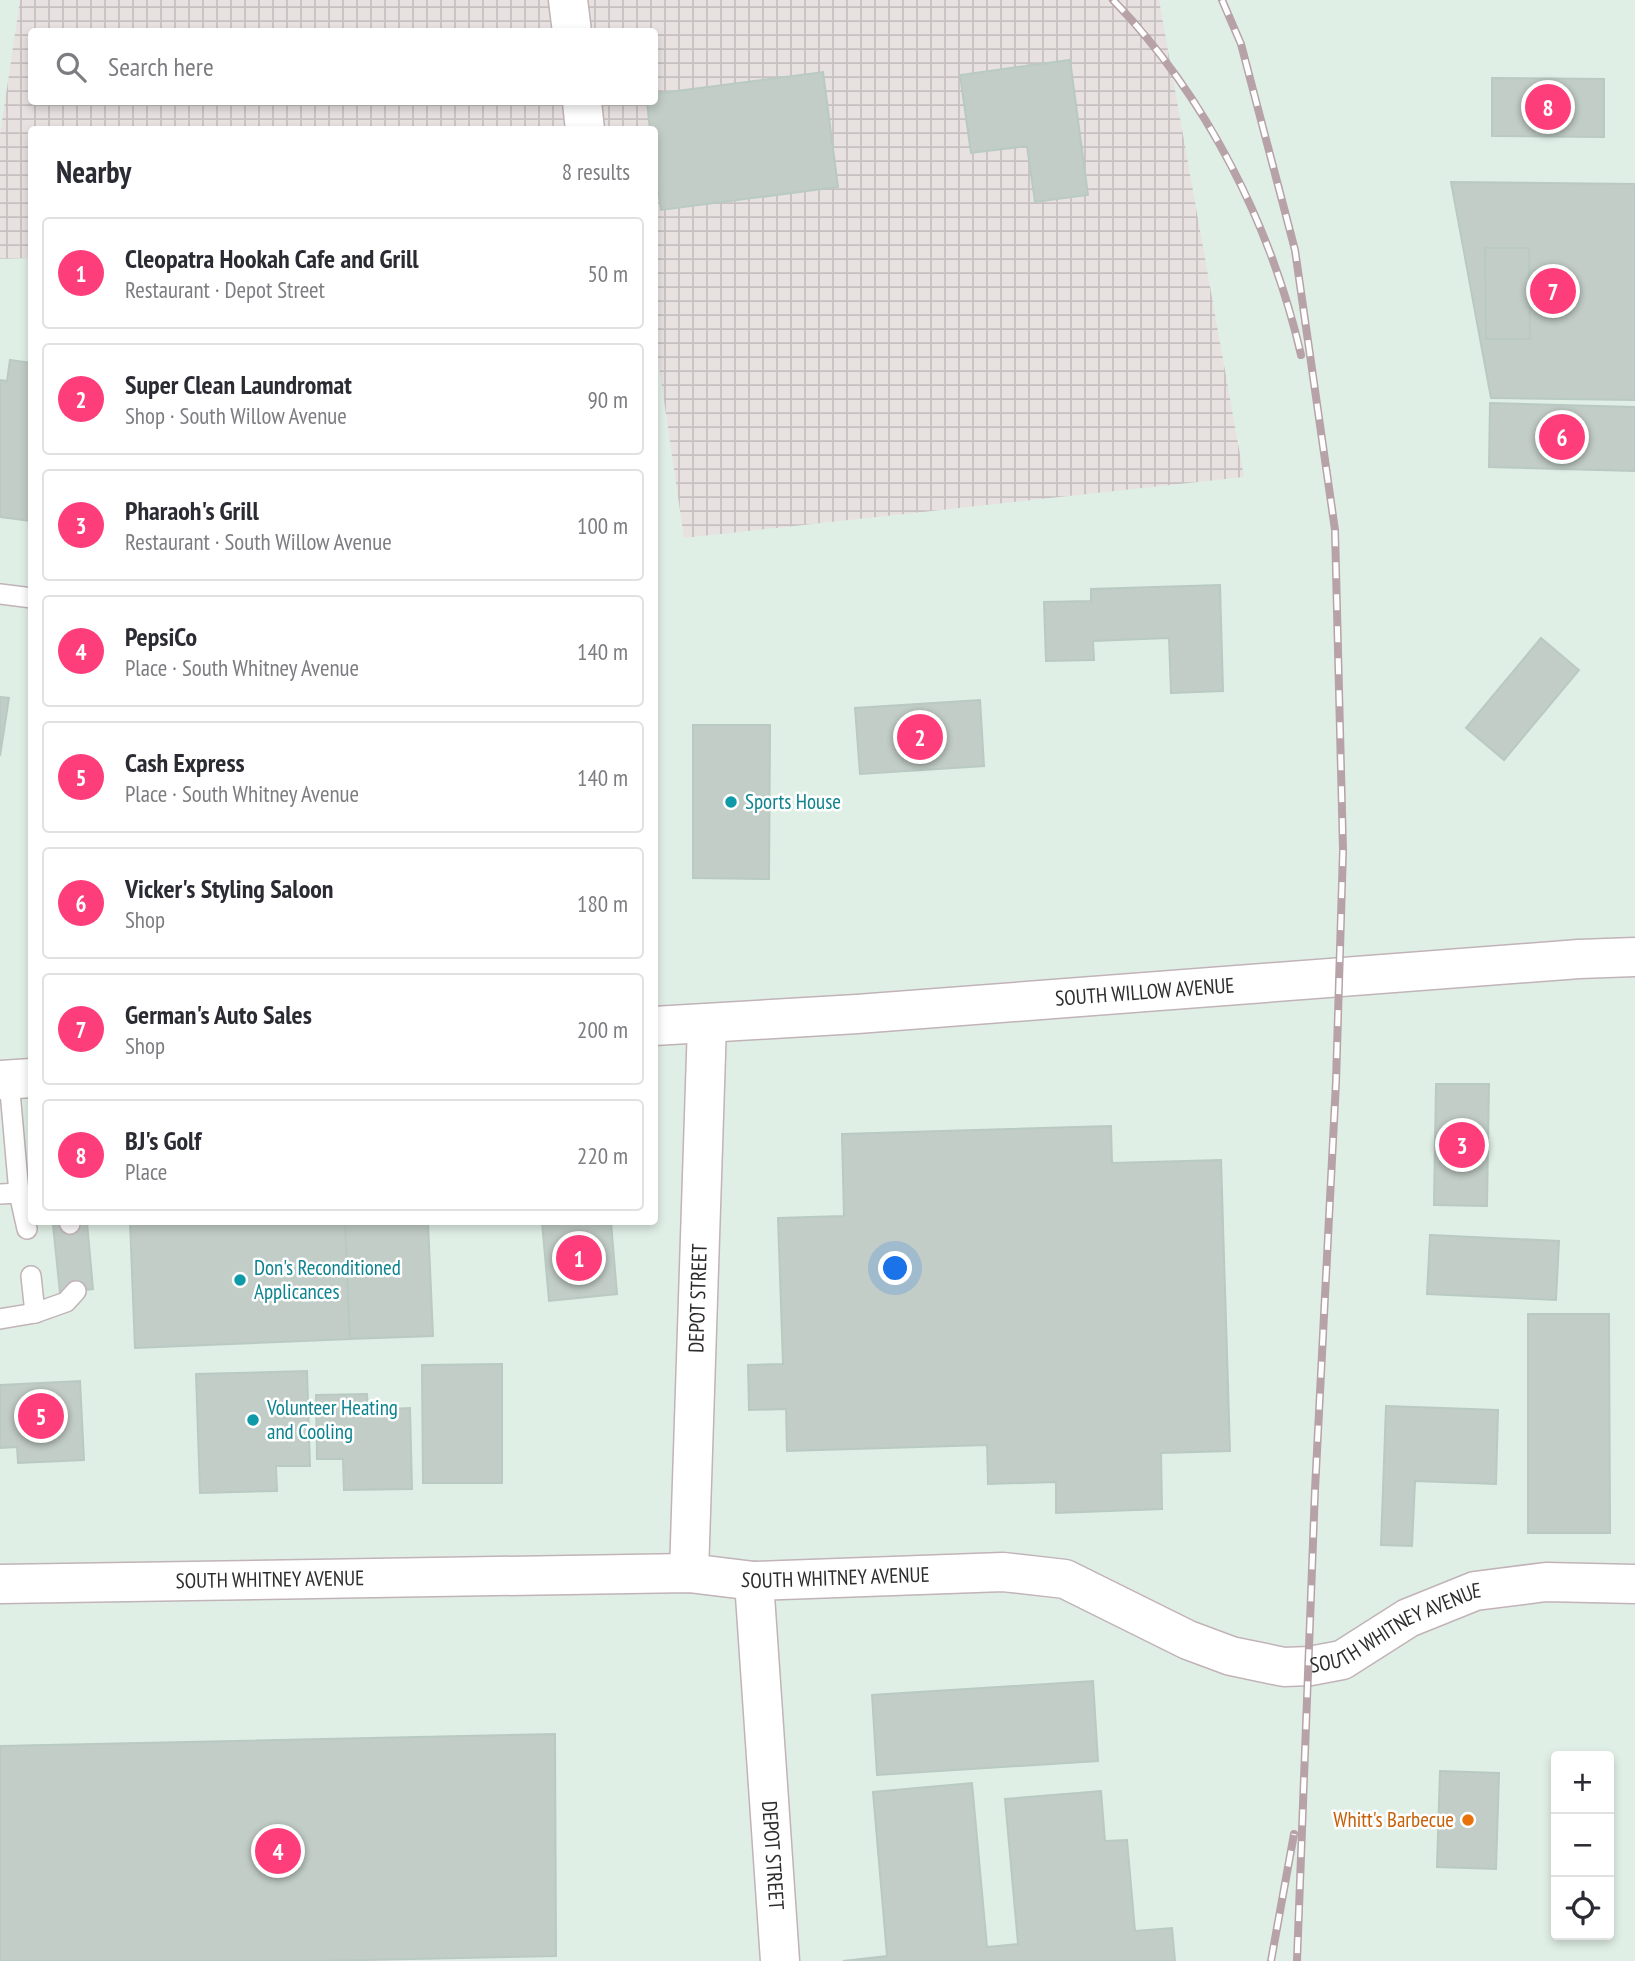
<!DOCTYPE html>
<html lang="en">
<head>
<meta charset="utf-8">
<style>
  :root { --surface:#fff; --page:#f2f2f3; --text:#2b2b33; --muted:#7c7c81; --line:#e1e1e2; --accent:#fd3e7a }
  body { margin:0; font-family:"PT Sans Narrow",sans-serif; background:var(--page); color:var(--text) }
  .controls { position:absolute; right:21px; bottom:21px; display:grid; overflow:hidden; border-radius:7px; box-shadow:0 4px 10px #0003 }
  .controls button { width:63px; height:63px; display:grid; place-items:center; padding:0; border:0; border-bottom:2px solid var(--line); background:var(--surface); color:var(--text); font:35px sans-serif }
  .you { position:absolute; left:896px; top:1269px; width:24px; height:24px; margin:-18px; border:5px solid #fff; border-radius:50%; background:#1a73e8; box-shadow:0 0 0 10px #1a73e833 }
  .badge { display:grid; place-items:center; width:46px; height:46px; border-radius:50%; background:var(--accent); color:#fff; font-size:23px; font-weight:700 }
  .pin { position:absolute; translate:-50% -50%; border:4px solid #fff; box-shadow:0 2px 7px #0006 }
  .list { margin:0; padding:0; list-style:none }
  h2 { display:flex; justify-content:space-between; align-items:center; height:91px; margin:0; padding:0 28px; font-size:30px }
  h2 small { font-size:23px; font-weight:400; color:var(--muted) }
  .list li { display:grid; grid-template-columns:46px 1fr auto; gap:21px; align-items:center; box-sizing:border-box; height:112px; margin:0 14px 14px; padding:0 14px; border:2px solid var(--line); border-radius:7px }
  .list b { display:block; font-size:26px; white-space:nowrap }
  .list p { margin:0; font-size:23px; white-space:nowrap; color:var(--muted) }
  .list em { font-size:23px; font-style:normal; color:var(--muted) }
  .icon { flex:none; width:38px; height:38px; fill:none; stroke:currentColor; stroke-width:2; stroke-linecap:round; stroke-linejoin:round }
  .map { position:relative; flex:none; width:1635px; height:1961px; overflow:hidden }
  .search { position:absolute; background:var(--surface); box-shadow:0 4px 10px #0003; left:28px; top:28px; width:630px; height:77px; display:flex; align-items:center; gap:18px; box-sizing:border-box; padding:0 24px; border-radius:7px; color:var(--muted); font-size:26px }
  .panel { position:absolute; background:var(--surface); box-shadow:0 4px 10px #0003; left:28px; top:126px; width:630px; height:1099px; border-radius:7px }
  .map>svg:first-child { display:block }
  .industrial { fill:url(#industrial-grid); fill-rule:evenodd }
  .building { fill:#c2cdc7; stroke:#b9cac2; stroke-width:2 }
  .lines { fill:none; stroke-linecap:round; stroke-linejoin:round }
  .service-casing { stroke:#c1b3b7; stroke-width:22 }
  .minor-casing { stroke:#c1b3b7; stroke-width:41 }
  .secondary-casing { stroke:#c1b3b7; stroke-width:41 }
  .service { stroke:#fff; stroke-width:19 }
  .minor { stroke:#fff; stroke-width:38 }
  .secondary { stroke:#fff; stroke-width:38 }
  .rail-casing { stroke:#b7a2a8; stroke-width:8 }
  .rail { stroke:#fff; stroke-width:5; stroke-dasharray:16; stroke-linecap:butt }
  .culture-dot { fill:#0f9aa8; stroke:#fff; stroke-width:2.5 }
  .food-dot { fill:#e8710a; stroke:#fff; stroke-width:2.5 }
  .labels { text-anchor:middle; stroke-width:5; stroke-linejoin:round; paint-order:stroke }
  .culture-label { font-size:21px; fill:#0d838f; stroke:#fff; text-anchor:start }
  .street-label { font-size:21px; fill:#2d2d2d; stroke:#fff }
  .food-label { font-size:21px; fill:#c56008; stroke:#fff; text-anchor:end }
</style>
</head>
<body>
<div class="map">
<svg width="1635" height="1961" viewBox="0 0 1635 1961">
  <defs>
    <pattern id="industrial-grid" width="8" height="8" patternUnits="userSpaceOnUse" patternTransform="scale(1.75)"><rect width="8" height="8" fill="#e7e1e0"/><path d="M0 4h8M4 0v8" fill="none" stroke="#c6c1c0"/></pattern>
  </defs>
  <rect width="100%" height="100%" fill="#e0efe6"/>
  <path class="industrial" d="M20,0H1159L1244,477L684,538L655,339L654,130H32L31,258L0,259V135ZM32,32H654V102H32Z"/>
  <g class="building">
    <polygon points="1070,60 1088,195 1035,202 1027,146 971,153 960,75"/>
    <polygon points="823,72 838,187 661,210 654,161 654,130 650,130 647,102 654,102 654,94"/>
    <polygon points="1492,78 1604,79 1604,137 1492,136"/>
    <polygon points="1451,182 1635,184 1635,400 1491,398"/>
    <polygon points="1485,248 1529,248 1530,339 1486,339"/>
    <polygon points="10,360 32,363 32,521 0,517 0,380 7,381"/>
    <polygon points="1490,403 1635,407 1635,471 1489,467"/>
    <polygon points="1220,585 1223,691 1171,693 1169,638 1093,641 1094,660 1046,661 1044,602 1091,601 1091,589"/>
    <polygon points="1541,638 1579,670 1504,760 1466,728"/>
    <polygon points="0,697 9,698 0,756"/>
    <polygon points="980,700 984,766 860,774 855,708"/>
    <polygon points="693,725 770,725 769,879 693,878"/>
    <polygon points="1436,1084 1489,1084 1487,1206 1434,1205"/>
    <polygon points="1111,1126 1112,1163 1221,1160 1230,1451 1161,1453 1162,1509 1056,1513 1056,1482 988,1484 987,1445 787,1451 786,1409 749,1410 748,1365 783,1364 778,1218 844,1216 842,1134"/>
    <polygon points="87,1222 93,1289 60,1293 53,1225"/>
    <polygon points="130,1222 345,1222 350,1339 135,1348"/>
    <polygon points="345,1222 428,1222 433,1336 350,1339"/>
    <polygon points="542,1222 611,1222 617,1294 549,1301"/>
    <polygon points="1430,1235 1559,1241 1556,1300 1427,1294"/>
    <polygon points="1528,1314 1609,1314 1610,1533 1528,1533"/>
    <polygon points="502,1364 502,1483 423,1483 422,1365"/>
    <polygon points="307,1371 310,1466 276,1466 277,1491 200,1493 196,1374"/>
    <polygon points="80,1381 84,1460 18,1463 17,1447 0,1448 0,1385"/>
    <polygon points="367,1394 368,1410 410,1408 412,1489 344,1490 343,1459 317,1459 316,1395"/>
    <polygon points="1386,1406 1498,1410 1496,1484 1415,1481 1412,1546 1381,1545"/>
    <polygon points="1093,1681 1098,1761 877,1775 872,1695"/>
    <polygon points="555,1734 556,1956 316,1961 0,1961 0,1746"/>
    <polygon points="1440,1771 1499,1773 1496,1869 1437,1867"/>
    <polygon points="972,1783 987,1947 1018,1944 1005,1799 1101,1791 1105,1841 1127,1840 1135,1931 1172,1928 1175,1961 843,1961 887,1956 873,1792"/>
  </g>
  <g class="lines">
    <defs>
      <g id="service">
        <polyline points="0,594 32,598"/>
        <polyline points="9,1080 19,1193 27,1229"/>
        <polyline points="0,1194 19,1193"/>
        <polyline points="69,1222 70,1224"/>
        <polyline points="35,1313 66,1302 76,1291"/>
        <polyline points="0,1319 35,1313 31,1276"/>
      </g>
      <g id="minor">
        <polyline points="568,0 572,32"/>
        <polyline points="582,102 585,130"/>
        <path id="s1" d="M689,1573L707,1024"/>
        <path id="s2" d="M754,1581L780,1961"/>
        <path id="s3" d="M0,1584L689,1573L754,1581L1003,1572L1065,1579L1188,1640L1231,1656L1284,1667L1310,1666L1342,1660L1408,1618L1475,1591L1546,1582L1635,1584"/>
      </g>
      <g id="secondary">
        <path id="s4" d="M654,1026L857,1014L1579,959L1635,957"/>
        <polyline points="0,1080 32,1078"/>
      </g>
    </defs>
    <use href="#service" class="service-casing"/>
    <use href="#minor" class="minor-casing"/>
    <use href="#secondary" class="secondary-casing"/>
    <use href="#service" class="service"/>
    <use href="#minor" class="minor"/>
    <use href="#secondary" class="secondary"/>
    <defs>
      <g id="rail">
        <path d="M1113,0C1206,96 1271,225 1301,355"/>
        <polyline points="1222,0 1241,44 1295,250 1335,530 1343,850 1336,1082 1315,1490 1297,1961"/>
        <polyline points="1271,1961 1294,1834"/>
      </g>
    </defs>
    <use href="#rail" class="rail-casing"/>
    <use href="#rail" class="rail"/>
  </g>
  <g class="culture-dot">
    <circle cx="731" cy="802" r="7"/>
    <circle cx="240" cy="1280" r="7"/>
    <circle cx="253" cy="1420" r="7"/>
  </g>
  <circle class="food-dot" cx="1468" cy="1820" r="7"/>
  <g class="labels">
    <g class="culture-label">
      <text x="745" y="809">Sports House</text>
      <text x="254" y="1275">Don's Reconditioned<tspan x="254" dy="24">Applicances</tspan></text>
      <text x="267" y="1415">Volunteer Heating<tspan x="267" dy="24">and Cooling</tspan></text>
    </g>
    <g class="street-label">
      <text dy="7" stroke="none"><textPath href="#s4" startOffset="492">SOUTH WILLOW AVENUE</textPath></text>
      <text dy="7" stroke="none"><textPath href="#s1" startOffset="275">DEPOT STREET</textPath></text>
      <text dy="7" stroke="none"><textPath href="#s3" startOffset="836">SOUTH WHITNEY AVENUE</textPath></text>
      <text dy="7" stroke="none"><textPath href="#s3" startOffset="270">SOUTH WHITNEY AVENUE</textPath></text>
      <text dy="7" stroke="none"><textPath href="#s3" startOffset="1424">SOUTH WHITNEY AVENUE</textPath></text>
      <text dy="7" stroke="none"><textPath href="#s2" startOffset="275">DEPOT STREET</textPath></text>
    </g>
    <g class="food-label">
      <text x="1454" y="1827">Whitt's Barbecue</text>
    </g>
  </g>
</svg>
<div class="controls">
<button>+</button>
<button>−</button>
<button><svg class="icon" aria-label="locate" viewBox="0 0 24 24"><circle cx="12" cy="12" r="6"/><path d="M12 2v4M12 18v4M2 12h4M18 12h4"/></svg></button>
</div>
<div class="you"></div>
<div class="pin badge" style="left:579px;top:1258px">1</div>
<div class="pin badge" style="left:920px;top:737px">2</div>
<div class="pin badge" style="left:1462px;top:1145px">3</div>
<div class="pin badge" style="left:278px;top:1851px">4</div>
<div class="pin badge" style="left:41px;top:1416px">5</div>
<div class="pin badge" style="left:1562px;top:437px">6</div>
<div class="pin badge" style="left:1553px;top:291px">7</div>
<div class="pin badge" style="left:1548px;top:107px">8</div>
<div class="search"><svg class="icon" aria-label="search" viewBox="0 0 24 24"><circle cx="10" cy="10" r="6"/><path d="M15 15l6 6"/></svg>Search here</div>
<section class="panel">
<h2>Nearby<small>8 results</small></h2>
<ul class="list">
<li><span class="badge">1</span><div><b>Cleopatra Hookah Cafe and Grill</b><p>Restaurant · Depot Street</p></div><em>50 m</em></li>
<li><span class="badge">2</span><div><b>Super Clean Laundromat</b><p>Shop · South Willow Avenue</p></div><em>90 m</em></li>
<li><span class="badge">3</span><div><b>Pharaoh's Grill</b><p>Restaurant · South Willow Avenue</p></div><em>100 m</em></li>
<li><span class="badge">4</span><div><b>PepsiCo</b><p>Place · South Whitney Avenue</p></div><em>140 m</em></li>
<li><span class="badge">5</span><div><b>Cash Express</b><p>Place · South Whitney Avenue</p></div><em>140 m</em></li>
<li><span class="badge">6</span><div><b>Vicker's Styling Saloon</b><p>Shop</p></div><em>180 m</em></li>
<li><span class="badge">7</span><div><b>German's Auto Sales</b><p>Shop</p></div><em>200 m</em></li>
<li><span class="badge">8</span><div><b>BJ's Golf</b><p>Place</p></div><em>220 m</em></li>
</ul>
</section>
</div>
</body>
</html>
